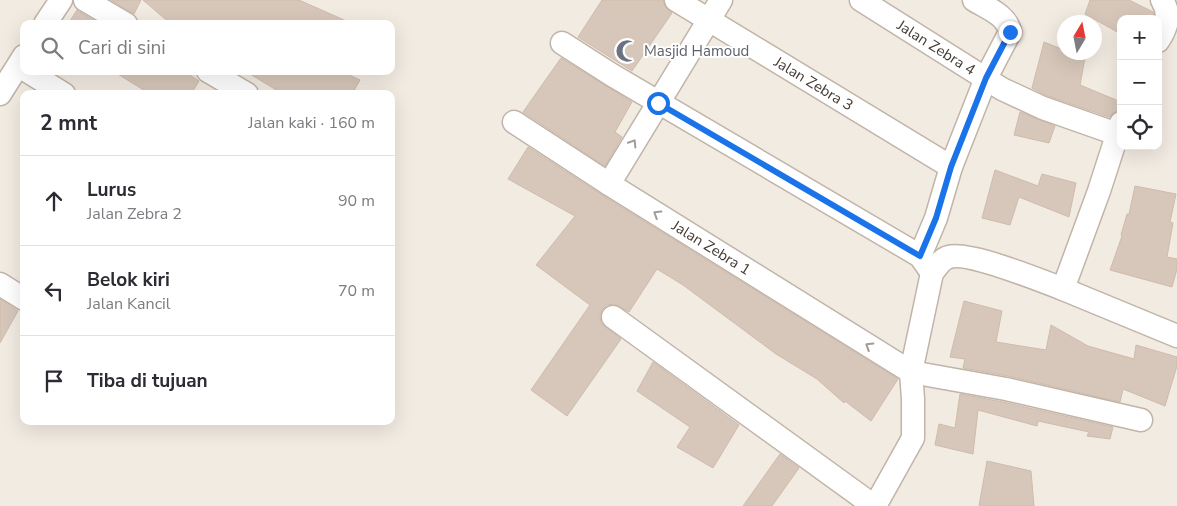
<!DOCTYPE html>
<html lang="id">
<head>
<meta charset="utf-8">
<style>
  :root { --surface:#fff; --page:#f7f7f7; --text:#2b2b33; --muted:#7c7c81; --line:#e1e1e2 }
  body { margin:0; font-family:"Nunito Sans",sans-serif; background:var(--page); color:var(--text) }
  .controls { position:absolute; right:15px; top:15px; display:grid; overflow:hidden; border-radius:10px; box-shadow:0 5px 20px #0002 }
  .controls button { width:45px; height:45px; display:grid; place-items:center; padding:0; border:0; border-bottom:1px solid var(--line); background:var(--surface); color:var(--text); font:25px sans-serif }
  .compass { position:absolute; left:1057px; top:15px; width:45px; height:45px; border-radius:50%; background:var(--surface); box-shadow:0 5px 20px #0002; rotate:10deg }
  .stop { position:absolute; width:15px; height:15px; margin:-11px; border:4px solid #1a73e8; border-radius:50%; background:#fff }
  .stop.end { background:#1a73e8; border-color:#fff; box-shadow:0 1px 5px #0008 }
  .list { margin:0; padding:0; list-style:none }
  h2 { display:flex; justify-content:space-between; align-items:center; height:65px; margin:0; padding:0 20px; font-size:21px }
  h2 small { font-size:16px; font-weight:400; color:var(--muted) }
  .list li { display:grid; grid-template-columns:32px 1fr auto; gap:15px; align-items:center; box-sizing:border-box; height:90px; padding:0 20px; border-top:1px solid var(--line) }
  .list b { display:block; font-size:19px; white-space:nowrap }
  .list p { margin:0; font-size:16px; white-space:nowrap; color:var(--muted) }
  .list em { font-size:16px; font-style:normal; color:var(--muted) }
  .icon { flex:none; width:28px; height:28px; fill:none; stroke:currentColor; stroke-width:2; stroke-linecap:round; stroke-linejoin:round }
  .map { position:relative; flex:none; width:1177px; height:506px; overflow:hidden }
  .search { position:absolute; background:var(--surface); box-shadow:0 5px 20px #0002; left:20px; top:20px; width:375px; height:55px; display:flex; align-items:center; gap:12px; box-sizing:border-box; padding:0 18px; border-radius:10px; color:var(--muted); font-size:19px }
  .panel { position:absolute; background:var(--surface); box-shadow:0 5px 20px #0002; left:20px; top:90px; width:375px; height:335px; border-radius:10px }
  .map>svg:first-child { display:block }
  .building { fill:#d7c7ba; stroke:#cfbbaa }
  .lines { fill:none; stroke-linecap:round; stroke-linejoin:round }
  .minor-casing { stroke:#c1b4a8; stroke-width:25 }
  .minor { stroke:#fff; stroke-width:22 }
  .oneway { stroke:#a29c99 }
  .route { stroke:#1a73e8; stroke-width:6 }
  .labels { text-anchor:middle; stroke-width:4; stroke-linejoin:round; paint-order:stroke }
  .street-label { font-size:15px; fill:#443a33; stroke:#fff }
  .worship-label { font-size:15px; fill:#5b616d; stroke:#fff; text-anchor:start }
</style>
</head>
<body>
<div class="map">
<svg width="1177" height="506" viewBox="0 0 1177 506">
  <rect width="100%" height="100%" fill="#f2ebe2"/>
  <g class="building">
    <polygon points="111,0 141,0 134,14"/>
    <polygon points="143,0 299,0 353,24 171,24"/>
    <polygon points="602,0 663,0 665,7 672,13 632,71 578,37"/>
    <polygon points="1090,0 1129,0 1153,12 1154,19 1121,19 1121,34 1085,14"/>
    <polygon points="77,10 78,11 100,24 68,24"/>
    <polygon points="1044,42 1064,50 1064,52 1086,52 1080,85 1121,102 1120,110 1113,113 1109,117 1048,96 1032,88"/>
    <polygon points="561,58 632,102 615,132 622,137 605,166 523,112"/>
    <polygon points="113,71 184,71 199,81 191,94 150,94"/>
    <polygon points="245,71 341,71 360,80 352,94 283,94"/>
    <polygon points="1020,112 1055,126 1049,143 1014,135"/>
    <polygon points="528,147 602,195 898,379 871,421 845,401 844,403 817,379 776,354 683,285 657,269 629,312 614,304 607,305 602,310 600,316 601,323 621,339 567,416 531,390 590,305 536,265 575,216 508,179"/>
    <polygon points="995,170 1038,186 1042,174 1076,183 1069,217 1019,197 1010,225 982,218"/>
    <polygon points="1135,186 1176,194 1170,222 1173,223 1167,257 1177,259 1177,269 1172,287 1110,270 1122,236 1121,235 1127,214 1129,214"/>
    <polygon points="0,299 18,311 0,343"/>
    <polygon points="964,301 1002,311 996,342 1046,350 1051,325 1088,346 1134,359 1136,345 1177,357 1177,366 1165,406 1123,389 1120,402 1008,376 963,368 965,359 950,357"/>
    <polygon points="653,362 739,425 713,468 677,447 690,427 637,391"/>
    <polygon points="960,394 1003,402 1113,427 1110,439 1087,436 1089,432 1038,421 1037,426 978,410 973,454 935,445 939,424 955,428"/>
    <polygon points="780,454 799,468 772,506 743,506"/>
    <polygon points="987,461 1031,471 1034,506 979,506"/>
  </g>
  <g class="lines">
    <defs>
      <g id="minor">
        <polyline points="85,0 126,24"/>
        <path id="s1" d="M676,0L951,167"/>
        <path id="s2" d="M861,0L1002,89L1043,108L1117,134"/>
        <polyline points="45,24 61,0"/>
        <path d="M1158,41C1167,28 1171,14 1162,0"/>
        <polyline points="562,43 612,75 920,256 932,273"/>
        <polyline points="27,71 64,94"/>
        <polyline points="208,71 247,94"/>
        <polyline points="0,94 24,56"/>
        <path id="s3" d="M514,122L609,184L911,372L1006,389L1141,420"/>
        <polyline points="609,184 721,0"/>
        <path d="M920,256L936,218L951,167L986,78L1010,32C1007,15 987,8 974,0"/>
        <polyline points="0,284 24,299"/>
        <polyline points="1063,289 1177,336"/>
        <polyline points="613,317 874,506"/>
        <path d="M875,506L913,438V399L911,372L932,273C937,267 941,259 949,257C968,251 1042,281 1063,289L1099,191L1121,123"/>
      </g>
    </defs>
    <use href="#minor" class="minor-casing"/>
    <use href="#minor" class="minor"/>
  </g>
  <defs><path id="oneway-chevron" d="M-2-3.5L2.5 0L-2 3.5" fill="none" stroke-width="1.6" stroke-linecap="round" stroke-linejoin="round" transform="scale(1.25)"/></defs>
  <g class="oneway">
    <use href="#oneway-chevron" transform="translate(633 143) rotate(-58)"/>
    <use href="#oneway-chevron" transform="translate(657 214) rotate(-148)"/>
    <use href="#oneway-chevron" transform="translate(869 346) rotate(-148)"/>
  </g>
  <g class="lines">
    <polyline class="route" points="658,103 920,256 936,218 951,167 986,78 1010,32"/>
  </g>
  <defs>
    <symbol id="mosque-bare" viewBox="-9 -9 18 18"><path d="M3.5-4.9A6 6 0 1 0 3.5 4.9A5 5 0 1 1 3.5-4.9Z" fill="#6b7280" stroke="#fff" stroke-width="2.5" paint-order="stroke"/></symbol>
  </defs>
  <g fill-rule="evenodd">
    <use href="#mosque-bare" x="611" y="35" width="32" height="32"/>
  </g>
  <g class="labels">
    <g class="street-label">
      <text dy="5" stroke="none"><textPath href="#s2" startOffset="89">Jalan Zebra 4</textPath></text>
      <text dy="5" stroke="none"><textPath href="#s1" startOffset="161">Jalan Zebra 3</textPath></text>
      <text dy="5" stroke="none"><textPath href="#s3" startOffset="234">Jalan Zebra 1</textPath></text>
    </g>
    <g class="worship-label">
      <text x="644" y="56">Masjid Hamoud</text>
    </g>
  </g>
</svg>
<div class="controls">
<button>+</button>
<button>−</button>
<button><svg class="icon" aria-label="locate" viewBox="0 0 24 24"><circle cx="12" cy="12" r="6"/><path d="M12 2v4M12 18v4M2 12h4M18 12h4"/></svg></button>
</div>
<svg class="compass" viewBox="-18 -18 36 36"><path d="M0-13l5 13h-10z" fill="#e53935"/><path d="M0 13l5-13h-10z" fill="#7c7c81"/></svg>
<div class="stop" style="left:658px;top:103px"></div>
<div class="stop end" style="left:1010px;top:32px"></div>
<div class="search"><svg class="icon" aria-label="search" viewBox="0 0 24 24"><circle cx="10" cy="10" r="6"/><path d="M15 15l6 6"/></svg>Cari di sini</div>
<section class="panel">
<h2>2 mnt<small>Jalan kaki · 160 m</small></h2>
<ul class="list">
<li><svg class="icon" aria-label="ahead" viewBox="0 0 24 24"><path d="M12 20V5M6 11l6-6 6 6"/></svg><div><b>Lurus</b><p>Jalan Zebra 2</p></div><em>90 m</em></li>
<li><svg class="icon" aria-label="left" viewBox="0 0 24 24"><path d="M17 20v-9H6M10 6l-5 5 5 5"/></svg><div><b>Belok kiri</b><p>Jalan Kancil</p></div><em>70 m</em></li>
<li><svg class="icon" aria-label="arrive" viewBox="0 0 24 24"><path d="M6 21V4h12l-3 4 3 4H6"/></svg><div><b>Tiba di tujuan</b></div></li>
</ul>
</section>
</div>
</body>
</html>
